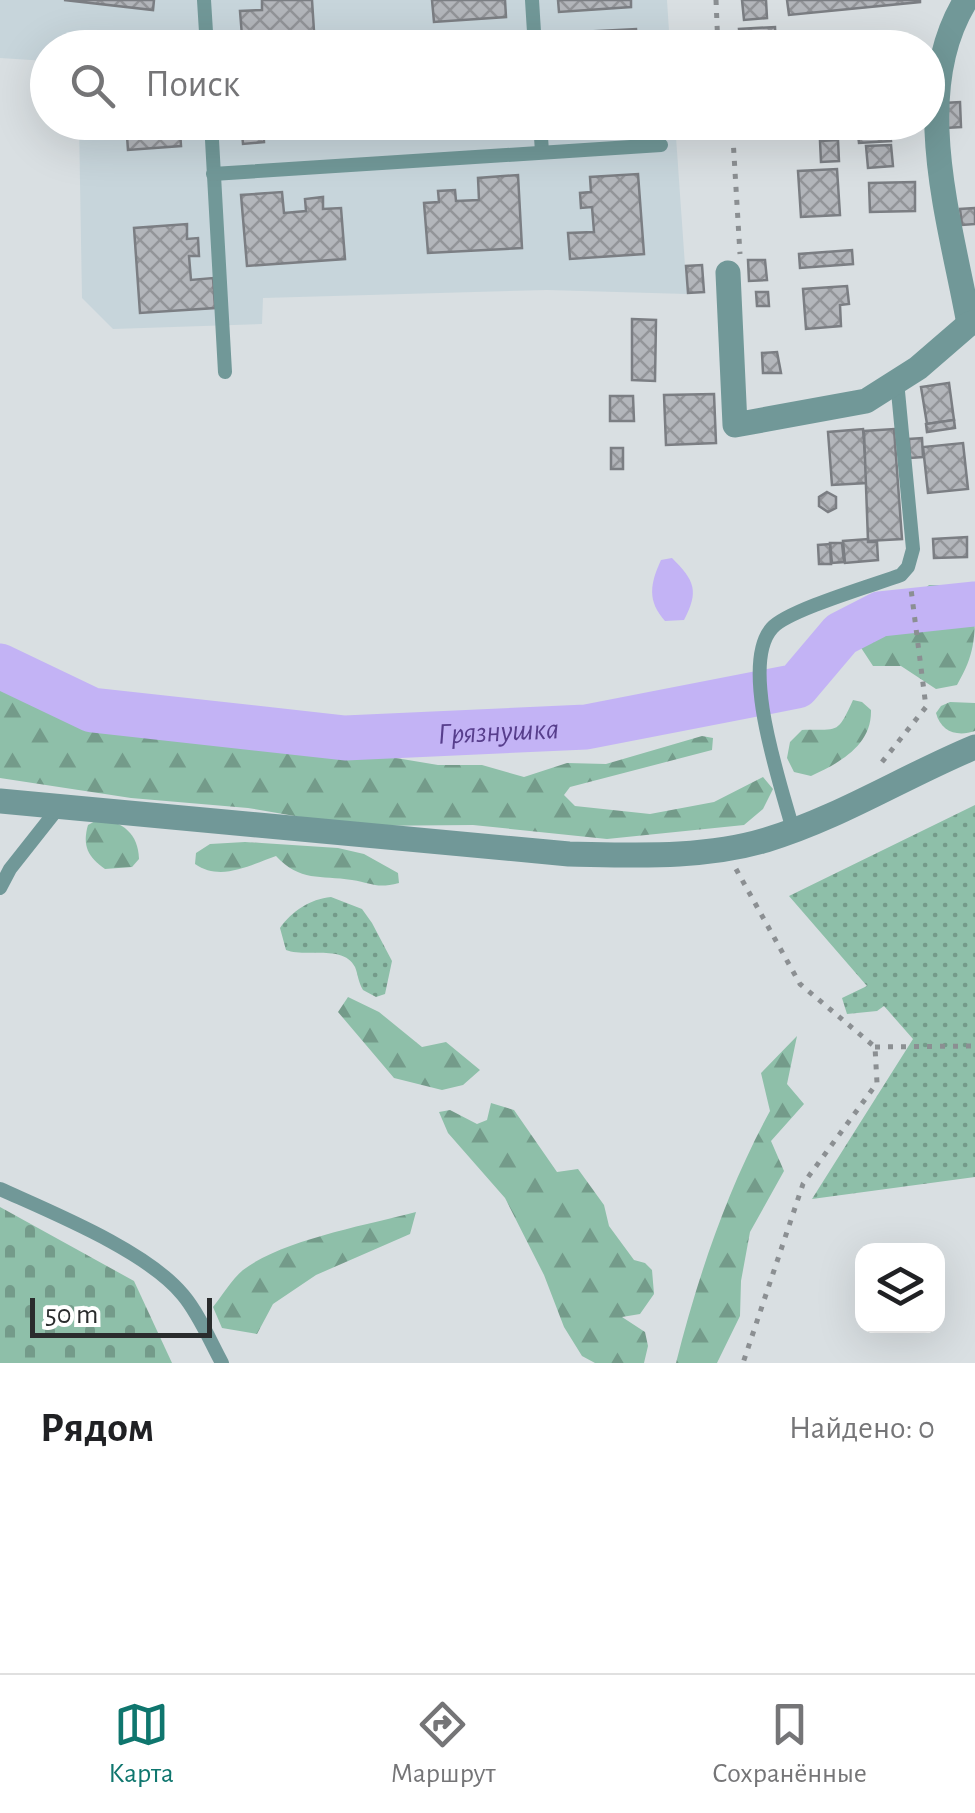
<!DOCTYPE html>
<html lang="ru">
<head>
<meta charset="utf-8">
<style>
  :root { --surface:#fff; --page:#f2f2f2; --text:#202124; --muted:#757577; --line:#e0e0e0; --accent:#0f766e }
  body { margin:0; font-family:"Alegreya Sans",sans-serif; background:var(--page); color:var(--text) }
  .controls { position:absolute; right:30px; bottom:30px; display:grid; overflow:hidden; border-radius:20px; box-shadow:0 10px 40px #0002 }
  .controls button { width:90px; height:90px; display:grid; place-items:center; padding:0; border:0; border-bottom:2px solid var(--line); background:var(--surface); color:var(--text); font:50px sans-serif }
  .scale { position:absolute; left:30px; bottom:25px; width:182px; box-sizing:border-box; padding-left:10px; border:5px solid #2a2c2d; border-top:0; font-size:28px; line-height:35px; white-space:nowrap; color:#2a2c2d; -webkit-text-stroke:8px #fff; paint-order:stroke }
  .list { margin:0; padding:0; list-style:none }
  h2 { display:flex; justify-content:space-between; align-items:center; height:130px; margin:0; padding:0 40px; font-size:42px }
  h2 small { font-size:32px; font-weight:400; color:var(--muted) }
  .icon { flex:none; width:55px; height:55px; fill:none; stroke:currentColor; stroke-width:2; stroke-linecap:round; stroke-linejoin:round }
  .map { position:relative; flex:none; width:975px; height:1363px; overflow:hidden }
  .search { position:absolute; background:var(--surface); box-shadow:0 10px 40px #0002; left:30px; right:30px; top:30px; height:110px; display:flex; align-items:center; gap:25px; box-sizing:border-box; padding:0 35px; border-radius:55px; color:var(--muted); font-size:38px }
  .sheet { height:310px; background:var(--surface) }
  nav { display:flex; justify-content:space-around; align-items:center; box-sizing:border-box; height:140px; border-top:2px solid var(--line); background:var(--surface); font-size:28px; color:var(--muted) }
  nav a { display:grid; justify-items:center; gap:5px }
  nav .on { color:var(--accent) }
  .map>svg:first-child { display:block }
  .built { fill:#c7d5db }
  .grass { fill:url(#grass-dots) }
  .forest { fill:url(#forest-firs) }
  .cemetery { fill:url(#cemetery-stones) }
  .water { fill:#c3b3f5 }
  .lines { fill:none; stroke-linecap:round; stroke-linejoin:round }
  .river { stroke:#c3b3f5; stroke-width:45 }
  .building { fill:url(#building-cross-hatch); stroke:#7b7e83; stroke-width:2.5 }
  .path { stroke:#8b8f92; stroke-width:5; stroke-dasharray:5 8; stroke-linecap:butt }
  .lane { stroke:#719898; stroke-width:14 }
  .street { stroke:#719898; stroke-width:25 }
  .labels { text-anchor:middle; stroke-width:10; stroke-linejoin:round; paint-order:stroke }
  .water-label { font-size:30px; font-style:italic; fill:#573e8c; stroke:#fff }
</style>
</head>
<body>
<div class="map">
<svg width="975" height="1363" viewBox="0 0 975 1363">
  <defs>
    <pattern id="grass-dots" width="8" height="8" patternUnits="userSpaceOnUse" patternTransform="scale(2.5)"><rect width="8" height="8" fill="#8ebfa9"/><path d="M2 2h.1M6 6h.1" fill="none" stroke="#749b8a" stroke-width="1.8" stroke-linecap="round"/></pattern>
    <pattern id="forest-firs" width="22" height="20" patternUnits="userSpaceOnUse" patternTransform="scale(2.5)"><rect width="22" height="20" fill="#8ebfa9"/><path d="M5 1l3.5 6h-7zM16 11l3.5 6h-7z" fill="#749b8a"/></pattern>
    <pattern id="cemetery-stones" width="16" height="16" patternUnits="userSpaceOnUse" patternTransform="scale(2.5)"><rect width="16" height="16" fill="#8ebfa9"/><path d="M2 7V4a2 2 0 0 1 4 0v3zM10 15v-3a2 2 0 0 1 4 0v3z" fill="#749b8a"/></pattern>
    <pattern id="building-cross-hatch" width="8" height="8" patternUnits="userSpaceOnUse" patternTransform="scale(2.5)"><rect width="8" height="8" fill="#b3b6bb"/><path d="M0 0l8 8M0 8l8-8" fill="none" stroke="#929498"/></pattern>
  </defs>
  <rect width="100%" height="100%" fill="#d9dfe2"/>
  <g class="built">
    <polygon points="0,0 667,0 670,47 48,48 47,61 0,58"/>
    <polygon points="79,123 675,123 687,294 547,290 263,298 262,324 113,329 82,298"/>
  </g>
  <g class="grass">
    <polygon points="975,805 975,1177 812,1199 913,1039 884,1006 877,1011 847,1014 842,998 867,986 789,896"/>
    <path d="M331,897L362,909L372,923L392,961L385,994L376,997L363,990C358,982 358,974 355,967C343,944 305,958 286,950L280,928C292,911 310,899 331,897Z"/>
  </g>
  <g class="forest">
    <path d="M929,585H940L950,596L968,605L975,602C975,639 975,654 957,685L936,689L901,666H873L854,637L856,619L878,605L900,609Z"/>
    <polygon points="0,680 75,714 181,739 384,756 438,765 482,765 524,777 567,763 606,764 702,736 713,738 712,750 570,787 564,795 575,806 650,814 714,802 763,777 773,789 763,809 744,825 607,839 473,825 353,826 248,808 131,798 0,778"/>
    <path d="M853,700L862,702L871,710C872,746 839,763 811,776L794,772L787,758L790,742L802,730C839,729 837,735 853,700Z"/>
    <path d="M950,702L975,703V731C957,737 941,732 936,713L941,706Z"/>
    <path d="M99,819C123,822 138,833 139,859L132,867L105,869C88,857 82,846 88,825Z"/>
    <path d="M245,842L338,848L364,854L398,873L399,883C376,889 372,883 352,880C320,875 300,882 276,856C250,865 221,882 195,864L196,853L210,844Z"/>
    <polygon points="348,997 379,1012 422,1047 446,1042 480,1070 463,1085 442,1090 394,1078 338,1012"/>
    <path d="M797,1036L787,1084L804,1104L771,1141L784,1171L750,1232L741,1281L740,1316L717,1363H676C698,1276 727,1190 770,1111L761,1073Z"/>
    <polygon points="491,1103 514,1110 557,1172 578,1169 604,1205 609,1226 634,1260 645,1263 652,1270 654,1294 640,1314 622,1317 645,1332 648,1346 644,1363 595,1363 582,1356 564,1327 544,1275 505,1198 448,1133 439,1112 450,1110 477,1124 487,1120"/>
    <path d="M416,1212L410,1234L316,1275L273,1304L257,1334L222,1328L213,1307C222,1296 232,1279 243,1270C282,1240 367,1225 416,1212Z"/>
  </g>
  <polygon class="cemetery" points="0,1207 134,1281 172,1363 0,1363"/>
  <path class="water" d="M672,558C695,581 699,591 684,620L665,621C647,601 650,584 661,560Z"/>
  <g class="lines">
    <path class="river" id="s1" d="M0,666L92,710L345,738L586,727L797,686L841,634L880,614L975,604"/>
  </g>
  <g class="building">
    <polygon points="64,0 154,0 153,10"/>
    <polygon points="262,0 312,0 314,31 242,36 240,11 262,10"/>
    <polygon points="432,0 505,0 506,17 434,22"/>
    <polygon points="558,0 631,0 631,7 559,12"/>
    <polygon points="742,0 766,0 767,18 744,20"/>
    <polygon points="787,0 920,0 920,2 789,15"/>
    <polygon points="775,27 776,48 741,48 739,29"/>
    <polygon points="636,29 637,48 560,48 560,33"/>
    <polygon points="960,102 961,127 946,128 944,103"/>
    <polygon points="126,122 188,122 189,129 180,130 181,146 128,150"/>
    <polygon points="241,122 263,122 264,142 243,144"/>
    <polygon points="289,122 306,122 307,134 290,136"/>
    <polygon points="402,122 422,122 423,130 403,131"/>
    <polygon points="889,125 891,141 859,143 857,127"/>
    <polygon points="838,140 839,161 821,162 820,141"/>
    <polygon points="891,145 893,166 868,168 866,146"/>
    <polygon points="837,169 840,215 801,217 798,171"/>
    <polygon points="638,174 644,254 570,259 568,233 594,232 592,207 581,208 580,193 591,192 590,177"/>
    <polygon points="518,175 522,248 428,253 424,203 439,202 438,191 455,190 456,201 479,200 478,178"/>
    <polygon points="915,182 915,211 870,212 869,183"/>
    <polygon points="282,192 284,213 306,211 305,199 323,197 323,209 341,208 345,259 247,266 241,195"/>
    <polygon points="975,208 975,224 962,225 960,209"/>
    <polygon points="187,224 187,239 198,238 199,256 189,256 191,280 213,278 215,308 140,313 134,228"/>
    <polygon points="852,250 853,264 800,268 799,254"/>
    <polygon points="748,260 765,260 767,280 749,281"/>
    <polygon points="702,265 704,292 688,293 686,266"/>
    <polygon points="847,286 849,304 840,305 841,326 806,329 803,289"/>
    <polygon points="756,292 768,292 769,306 757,306"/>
    <polygon points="632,319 656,320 655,381 632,380"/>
    <polygon points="777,352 781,373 763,373 762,353"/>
    <polygon points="949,383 954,420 927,424 921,387"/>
    <polygon points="714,394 716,443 666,445 664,395"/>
    <polygon points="610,396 633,396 634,421 610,421"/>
    <polygon points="954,420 955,428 927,432 926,424"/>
    <polygon points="863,429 867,483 832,485 828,432"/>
    <polygon points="894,429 902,539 868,541 864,431"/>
    <polygon points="922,438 923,457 910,458 909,439"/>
    <polygon points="963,443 968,489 928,493 923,447"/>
    <rect x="611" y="448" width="12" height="21"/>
    <polygon points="827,492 836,497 836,508 828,512 819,506 819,497"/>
    <polygon points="967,537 967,557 934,558 933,539"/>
    <polygon points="868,539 868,542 877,542 878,560 845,563 843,541"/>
    <polygon points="830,543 842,543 844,562 832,563"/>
    <polygon points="830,544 831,564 819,564 818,545"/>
  </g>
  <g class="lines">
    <g class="path">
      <polyline points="716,0 718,48"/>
      <polyline points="732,122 740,254"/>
      <polyline points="882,762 926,707 911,589"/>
      <polyline points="736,869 800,984 875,1047 877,1083 803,1184 743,1363"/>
      <polyline points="875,1047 975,1046"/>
    </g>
    <g class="lane">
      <polyline points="204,0 207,48"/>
      <polyline points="532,0 535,48"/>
      <polyline points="211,122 225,372"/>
      <polyline points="540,122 542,152"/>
      <polyline points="213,174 661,145"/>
      <path d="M793,830C781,785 739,665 772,628C788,610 874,585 901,575L908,567L913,549L897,381"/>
      <polyline points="0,888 10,869 59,807"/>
      <path d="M0,1189C53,1213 147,1251 183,1295C199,1314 210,1341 222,1363"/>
    </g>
    <g class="street">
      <path d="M966,0C908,93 951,223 969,324"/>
      <polyline points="728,273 735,425 866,401 918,368 969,324 975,322"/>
      <path d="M0,801L569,854C633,855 703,859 766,840C839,818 905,776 975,747"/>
    </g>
  </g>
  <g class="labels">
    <g class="water-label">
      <text dy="10" stroke="none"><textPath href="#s1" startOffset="510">Грязнушка</textPath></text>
    </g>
  </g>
</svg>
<div class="controls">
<button><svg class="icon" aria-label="layers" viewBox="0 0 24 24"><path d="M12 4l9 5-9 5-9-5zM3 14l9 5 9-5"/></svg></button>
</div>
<div class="scale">50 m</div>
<div class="search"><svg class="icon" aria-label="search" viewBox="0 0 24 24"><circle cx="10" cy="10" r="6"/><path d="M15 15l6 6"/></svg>Поиск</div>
</div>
<section class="sheet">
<h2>Рядом<small>Найдено: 0</small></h2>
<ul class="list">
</ul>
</section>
<nav>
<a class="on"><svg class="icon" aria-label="map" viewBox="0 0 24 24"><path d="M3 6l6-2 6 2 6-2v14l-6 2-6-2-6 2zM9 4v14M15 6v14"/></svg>Карта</a>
<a><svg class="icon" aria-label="directions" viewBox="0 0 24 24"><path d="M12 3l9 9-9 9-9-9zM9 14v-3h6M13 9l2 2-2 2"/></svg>Маршрут</a>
<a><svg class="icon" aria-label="saved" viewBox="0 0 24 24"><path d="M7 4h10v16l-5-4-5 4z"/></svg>Сохранённые</a>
</nav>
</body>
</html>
